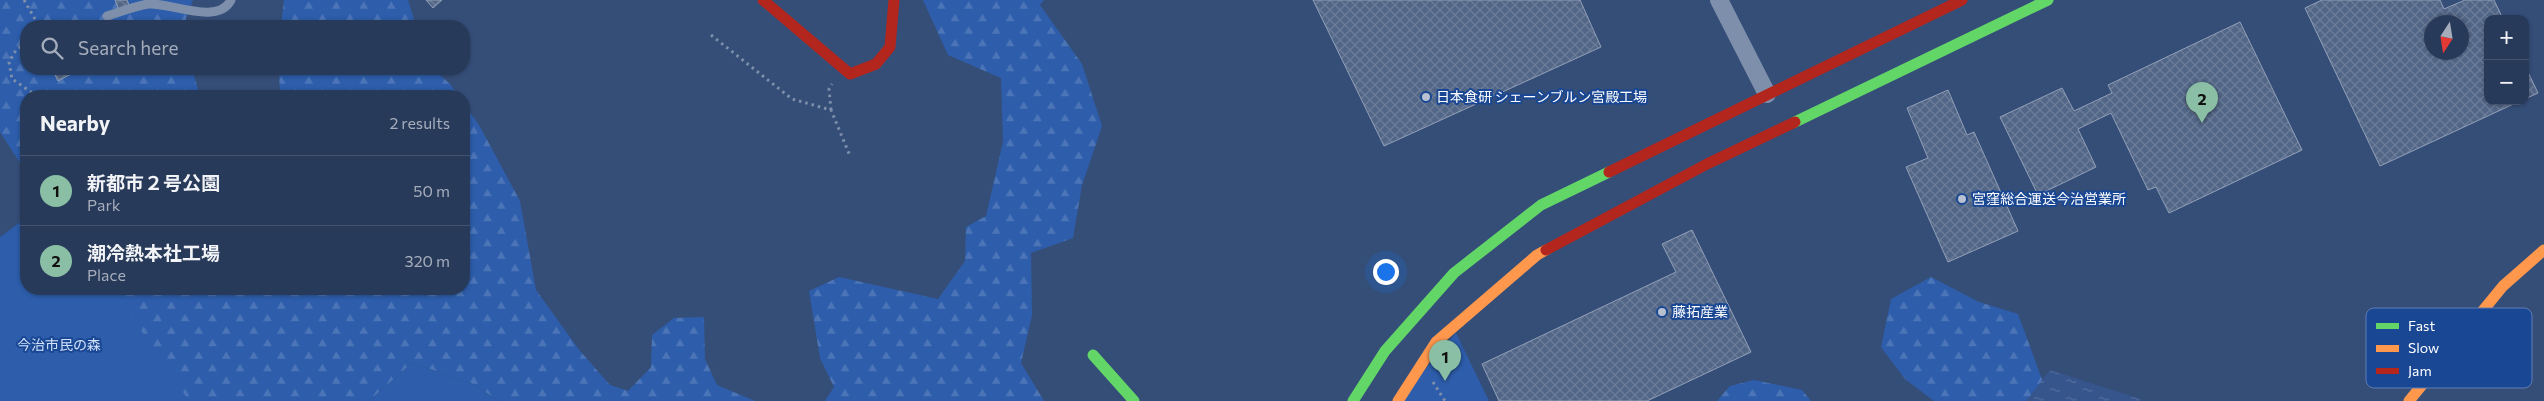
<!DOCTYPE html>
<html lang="en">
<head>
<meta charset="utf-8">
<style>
  :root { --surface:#283a5a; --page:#304160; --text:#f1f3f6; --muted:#a5adbb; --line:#445470; --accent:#8abfa5 }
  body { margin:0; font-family:Commissioner,"Noto Sans JP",sans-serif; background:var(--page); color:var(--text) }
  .controls { position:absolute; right:15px; top:15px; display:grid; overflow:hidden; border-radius:10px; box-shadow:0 1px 4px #0004 }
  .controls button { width:45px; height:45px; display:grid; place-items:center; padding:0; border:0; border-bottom:1px solid var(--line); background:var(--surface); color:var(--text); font:25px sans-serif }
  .compass { position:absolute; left:2424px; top:15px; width:45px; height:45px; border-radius:50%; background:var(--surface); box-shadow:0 1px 4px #0004; rotate:192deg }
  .you { position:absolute; left:1385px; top:271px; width:18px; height:18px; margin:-12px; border:4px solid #fff; border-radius:50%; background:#1a73e8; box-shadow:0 0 0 8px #1a73e833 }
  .badge { display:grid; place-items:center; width:32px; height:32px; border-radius:50%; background:var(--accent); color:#111; font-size:16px; font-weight:700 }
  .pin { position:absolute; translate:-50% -41px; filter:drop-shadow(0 1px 2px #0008) }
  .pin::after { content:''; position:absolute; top:26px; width:18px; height:15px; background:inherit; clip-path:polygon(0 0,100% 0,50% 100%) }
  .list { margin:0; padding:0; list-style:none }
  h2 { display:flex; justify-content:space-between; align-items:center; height:65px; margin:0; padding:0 20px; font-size:21px }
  h2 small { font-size:16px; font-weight:400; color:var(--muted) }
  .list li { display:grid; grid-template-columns:32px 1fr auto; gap:15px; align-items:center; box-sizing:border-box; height:70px; padding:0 20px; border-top:1px solid var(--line) }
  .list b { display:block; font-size:19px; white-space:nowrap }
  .list p { margin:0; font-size:16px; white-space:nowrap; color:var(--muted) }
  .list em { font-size:16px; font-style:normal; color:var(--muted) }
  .icon { flex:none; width:28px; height:28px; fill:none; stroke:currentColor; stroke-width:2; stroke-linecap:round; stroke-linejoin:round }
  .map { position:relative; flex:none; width:2544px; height:401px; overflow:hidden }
  .search { position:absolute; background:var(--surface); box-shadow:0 1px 4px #0004; left:20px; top:20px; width:450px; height:55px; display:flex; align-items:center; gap:12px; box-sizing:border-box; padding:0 18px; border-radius:20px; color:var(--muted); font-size:19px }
  .panel { position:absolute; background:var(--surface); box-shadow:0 1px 4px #0004; left:20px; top:90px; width:450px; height:205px; border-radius:20px }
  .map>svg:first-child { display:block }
  .forest { fill:url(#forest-firs) }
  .green { fill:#2d5dab }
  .water { fill:url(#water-ripples) }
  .building { fill:url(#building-cross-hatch); stroke:#92a0b8; fill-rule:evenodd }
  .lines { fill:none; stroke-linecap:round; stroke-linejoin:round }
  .path { stroke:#7e8fab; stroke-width:3; stroke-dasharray:2.5 4; stroke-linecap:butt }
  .lane { stroke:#7e8fab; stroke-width:9 }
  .street { stroke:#7e8fab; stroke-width:18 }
  .fast { stroke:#63d668; stroke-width:11 }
  .slow { stroke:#ff974d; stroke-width:11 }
  .jam { stroke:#b3261e; stroke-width:11 }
  .poi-dot { fill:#b8c1d0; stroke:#194794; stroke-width:2 }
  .labels { text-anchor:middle; stroke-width:4; stroke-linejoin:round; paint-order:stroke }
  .poi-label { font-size:14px; fill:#fff; stroke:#194794; text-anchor:start }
  .park-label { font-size:14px; fill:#d1e1fb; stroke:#194794 }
  .key { fill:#194794; stroke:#5e7eb4; stroke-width:1 }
  .key-label { font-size:14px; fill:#fff }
</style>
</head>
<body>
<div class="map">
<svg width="2544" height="401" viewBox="0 0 2544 401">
  <defs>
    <pattern id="forest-firs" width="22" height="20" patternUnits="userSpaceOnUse" patternTransform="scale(1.25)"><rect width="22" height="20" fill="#2d5dab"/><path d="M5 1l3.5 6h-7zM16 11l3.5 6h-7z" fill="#4c75b8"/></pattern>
    <pattern id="water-ripples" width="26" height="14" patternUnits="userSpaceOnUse" patternTransform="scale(1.25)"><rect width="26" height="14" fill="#36558d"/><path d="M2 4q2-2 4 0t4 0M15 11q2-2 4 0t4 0" fill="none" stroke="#546e9e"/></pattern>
    <pattern id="building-cross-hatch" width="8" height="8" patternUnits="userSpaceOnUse" patternTransform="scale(1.25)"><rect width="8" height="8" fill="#526687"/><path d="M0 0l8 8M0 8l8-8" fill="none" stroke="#6c7d99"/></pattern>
  </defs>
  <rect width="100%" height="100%" fill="#354e78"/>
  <g class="forest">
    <polygon points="0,0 193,0 186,18 187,26 26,26 26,69 192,69 200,96 26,96 26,172 0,132"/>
    <polygon points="284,0 408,0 416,26 281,26"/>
    <polygon points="923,0 1044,0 1040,5 1082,64 1102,126 1082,185 1073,238 1031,253 1032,315 1021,363 1044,401 825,401 834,387 820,358 809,291 839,277 938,299 965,261 966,227 986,216 1003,142 1001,78 948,55"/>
    <polygon points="279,69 433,69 450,84 459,96 280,96"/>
    <polygon points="464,104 479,125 520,201 536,290 580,351 610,385 628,391 651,367 652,335 674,318 704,317 705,359 717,385 755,401 499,401 471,383 412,363 369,401 73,401 89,289 464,289"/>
    <polygon points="1931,277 1979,302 2018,314 2050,401 1934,401 1905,379 1881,347 1891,299"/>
    <polygon points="1754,380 1802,390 1811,401 1717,401 1730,386"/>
  </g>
  <g class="green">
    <polygon points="26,218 26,289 113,289 189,401 0,401 0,237"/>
    <polygon points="1456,333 1489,401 1398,401"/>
    <polygon points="412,363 471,383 499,401 369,401"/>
  </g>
  <polygon class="water" points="2050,370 2140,399 2139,401 2026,401"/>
  <g class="building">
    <polygon points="115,0 127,0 130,7 119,10"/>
    <polygon points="426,0 442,0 433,8"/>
    <polygon points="1313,0 1580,0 1601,47 1384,146"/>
    <path d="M2322,0H2440L2444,9L2465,0H2494L2503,19H2488V101H2520L2380,166L2305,8ZM2432,22H2462V52H2432Z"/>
    <polygon points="2240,22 2302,150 2169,213 2156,187 2148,190 2111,113 2078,129 2096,167 2038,195 2000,117 2062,88 2074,111 2112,93 2108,85"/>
    <polygon points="2525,66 2538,93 2525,99"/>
    <polygon points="44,69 68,69 71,74 58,81 52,69 46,73"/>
    <polygon points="1948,90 1967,135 1974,132 2018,231 1948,262 1906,167 1928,158 1907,108"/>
    <polygon points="1692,230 1751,352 1647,401 1499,401 1482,364 1676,272 1662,244"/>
  </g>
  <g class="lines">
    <g class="path">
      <polyline points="24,0 39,26"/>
      <polyline points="711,35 792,99 831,110 850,156"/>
      <polyline points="26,43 16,50 9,62 12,79 37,96"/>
      <polyline points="831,110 829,89 832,84"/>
      <polyline points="1433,382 1445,401"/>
    </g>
    <path class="lane" d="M107,16C120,12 135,6 148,4C170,2 218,26 231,0"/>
    <polyline class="street" points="1719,0 1767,94"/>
    <g class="fast">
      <polyline points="1795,122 2048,0"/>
      <polyline points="1093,355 1134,401"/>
      <polyline points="1353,401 1385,351 1454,273 1541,205 1609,172"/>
    </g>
    <g class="slow">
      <polyline points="1398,401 1436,342 1537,255 1546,250"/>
      <polyline points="2409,401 2503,286 2544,250"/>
    </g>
    <g class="jam">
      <polyline points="763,0 850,74 876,64 890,47 894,0"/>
      <polyline points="1609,172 1962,0"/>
      <polyline points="1546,250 1707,164 1795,122"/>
    </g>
  </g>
  <g class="poi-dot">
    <circle cx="1426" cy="97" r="5"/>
    <circle cx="1962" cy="199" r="5"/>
    <circle cx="1662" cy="312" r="5"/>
  </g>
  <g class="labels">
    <g class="poi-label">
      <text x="1436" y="102">日本食研 シェーンブルン宮殿工場</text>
      <text x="1972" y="204">宮窪総合運送今治営業所</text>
      <text x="1672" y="317">藤拓産業</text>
    </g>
    <g class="park-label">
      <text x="59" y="350">今治市民の森</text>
    </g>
  </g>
  <rect x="2366" y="308" width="166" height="80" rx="8" class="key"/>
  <rect x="2376" y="323" width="23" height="6" fill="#63d668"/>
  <rect x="2376" y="345" width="23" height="7" fill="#ff974d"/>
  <rect x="2376" y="368" width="23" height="6" fill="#b3261e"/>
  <g class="key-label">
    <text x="2408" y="331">Fast</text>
    <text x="2408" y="353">Slow</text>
    <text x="2408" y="376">Jam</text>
  </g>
</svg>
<div class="controls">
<button>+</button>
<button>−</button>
</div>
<svg class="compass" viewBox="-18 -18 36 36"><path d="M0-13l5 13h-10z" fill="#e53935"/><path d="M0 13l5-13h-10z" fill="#a5adbb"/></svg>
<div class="you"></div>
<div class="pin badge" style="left:1445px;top:381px">1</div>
<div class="pin badge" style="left:2202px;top:123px">2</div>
<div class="search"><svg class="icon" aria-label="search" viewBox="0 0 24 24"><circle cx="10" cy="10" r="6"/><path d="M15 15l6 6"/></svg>Search here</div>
<section class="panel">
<h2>Nearby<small>2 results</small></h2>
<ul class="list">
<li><span class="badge">1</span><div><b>新都市２号公園</b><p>Park</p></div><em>50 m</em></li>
<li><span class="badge">2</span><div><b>潮冷熱本社工場</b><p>Place</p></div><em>320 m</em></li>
</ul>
</section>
</div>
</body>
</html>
